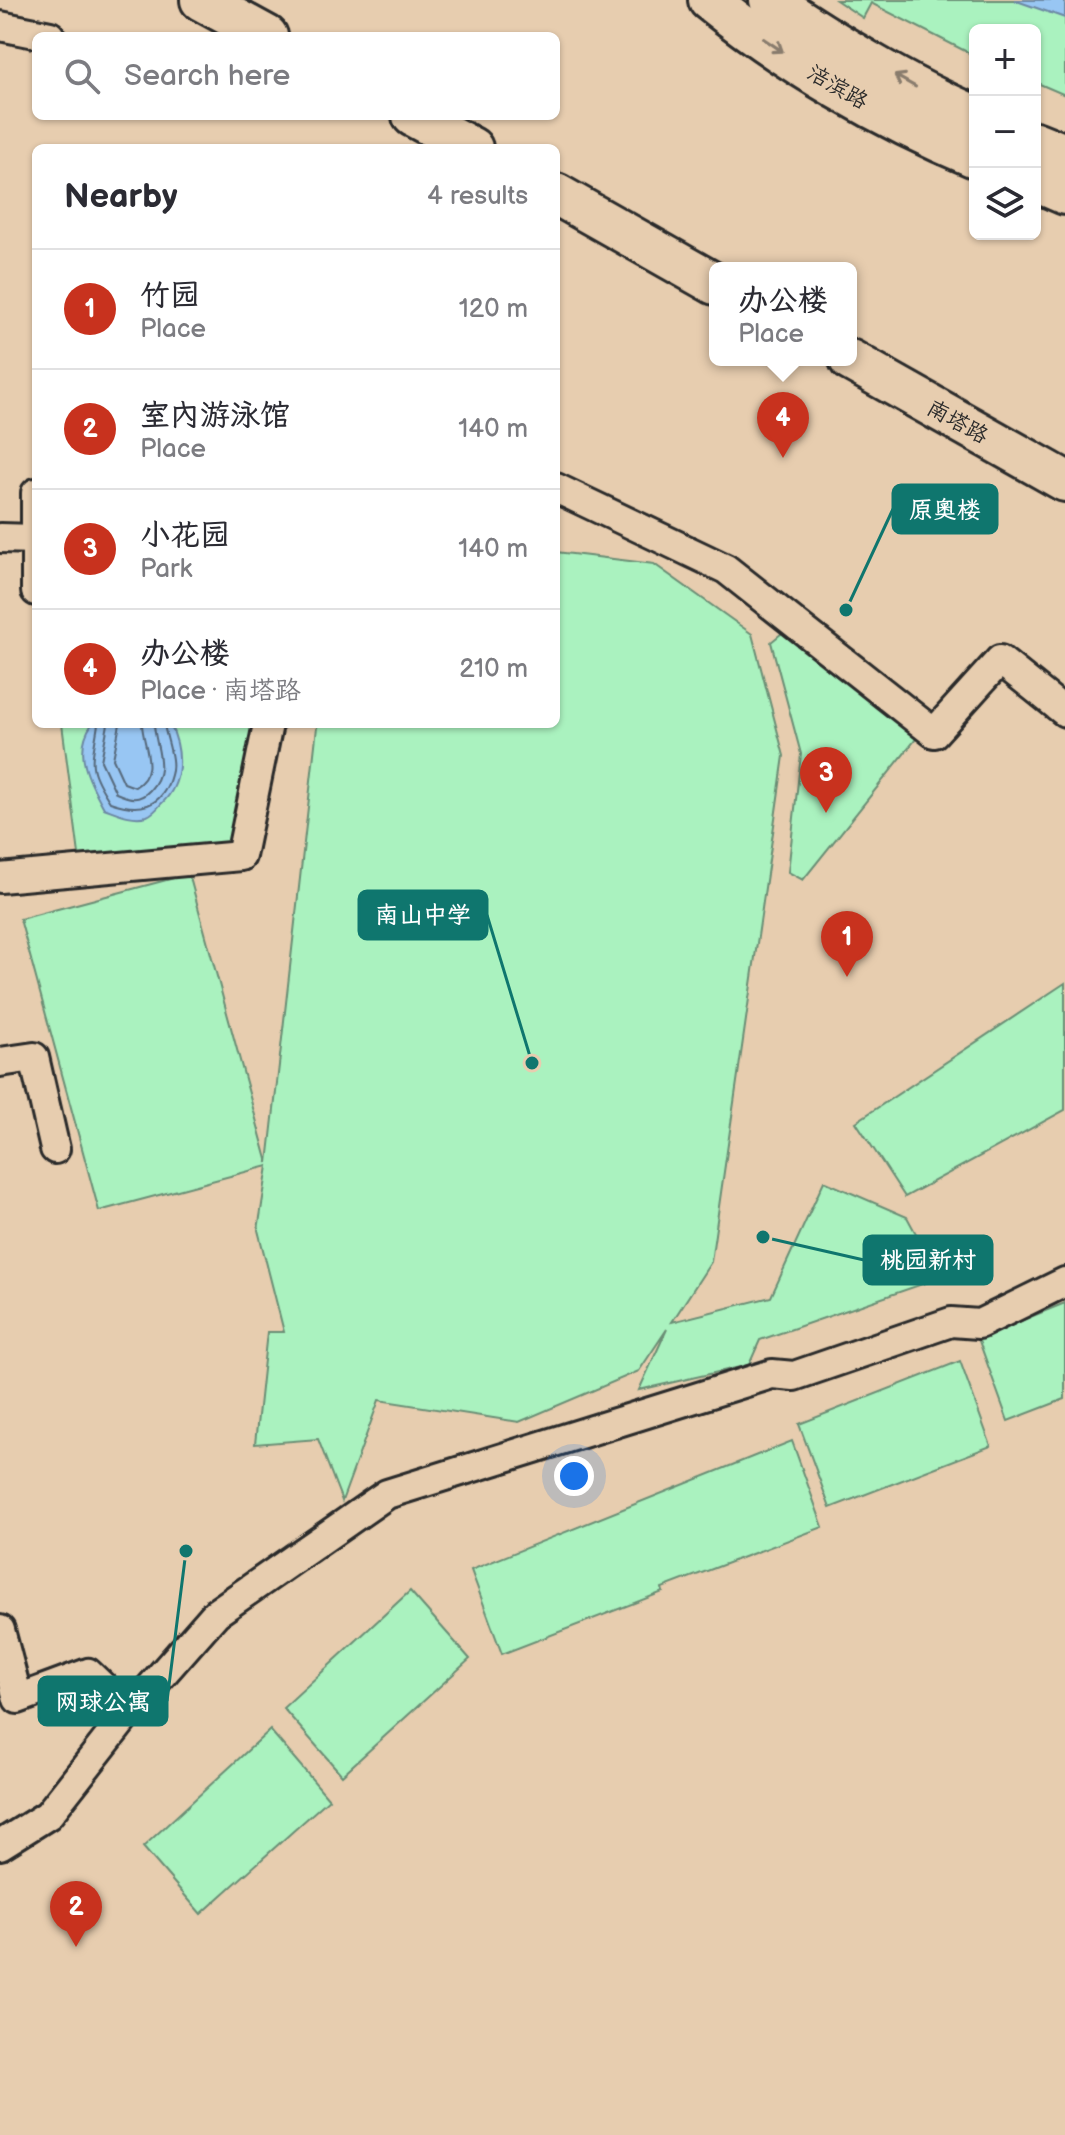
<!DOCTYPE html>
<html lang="en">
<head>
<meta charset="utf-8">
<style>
  :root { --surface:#fff; --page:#f7f7f7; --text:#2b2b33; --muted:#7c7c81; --line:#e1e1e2; --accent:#c8321e }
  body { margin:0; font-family:"Balsamiq Sans","LXGW WenKai TC",sans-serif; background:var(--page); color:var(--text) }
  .controls { position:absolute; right:24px; top:24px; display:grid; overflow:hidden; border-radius:12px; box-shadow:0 2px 6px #0004 }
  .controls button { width:72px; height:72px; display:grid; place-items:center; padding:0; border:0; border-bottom:2px solid var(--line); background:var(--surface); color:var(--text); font:40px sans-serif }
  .you { position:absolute; left:574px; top:1476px; width:28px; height:28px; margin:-20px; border:6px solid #fff; border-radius:50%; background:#1a73e8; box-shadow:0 0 0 12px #1a73e833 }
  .badge { display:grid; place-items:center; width:52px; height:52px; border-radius:50%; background:var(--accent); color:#fff; font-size:26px; font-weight:700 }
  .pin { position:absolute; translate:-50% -66px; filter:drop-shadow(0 2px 4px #0008) }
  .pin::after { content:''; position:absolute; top:42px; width:28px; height:24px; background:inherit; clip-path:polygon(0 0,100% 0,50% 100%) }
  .popup { position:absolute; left:709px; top:262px; width:148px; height:104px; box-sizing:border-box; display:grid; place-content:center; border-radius:12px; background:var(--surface); filter:drop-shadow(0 2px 6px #0005); font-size:26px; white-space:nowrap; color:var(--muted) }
  .popup b { font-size:30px; color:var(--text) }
  .popup::after { content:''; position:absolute; left:50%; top:100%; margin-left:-16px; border:16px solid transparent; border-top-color:var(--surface) }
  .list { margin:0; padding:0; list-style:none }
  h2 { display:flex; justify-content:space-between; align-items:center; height:104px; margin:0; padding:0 32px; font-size:34px }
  h2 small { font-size:26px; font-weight:400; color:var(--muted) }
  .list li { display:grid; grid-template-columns:52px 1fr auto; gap:24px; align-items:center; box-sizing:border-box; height:120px; padding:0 32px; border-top:2px solid var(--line) }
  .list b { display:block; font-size:30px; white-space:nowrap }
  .list p { margin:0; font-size:26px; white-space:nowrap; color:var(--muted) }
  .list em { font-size:26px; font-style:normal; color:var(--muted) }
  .icon { flex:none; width:44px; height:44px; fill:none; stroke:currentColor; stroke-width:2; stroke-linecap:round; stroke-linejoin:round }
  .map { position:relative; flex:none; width:1065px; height:2135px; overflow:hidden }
  .search { position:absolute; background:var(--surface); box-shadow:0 2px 6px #0004; left:32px; top:32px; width:528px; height:88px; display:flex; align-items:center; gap:20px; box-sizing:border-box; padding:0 28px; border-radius:12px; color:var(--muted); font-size:30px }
  .panel { position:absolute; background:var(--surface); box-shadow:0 2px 6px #0004; left:32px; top:144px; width:528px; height:584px; border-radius:12px }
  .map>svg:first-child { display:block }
  .green { fill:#aaf2bf; stroke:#6a8e75; stroke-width:2 }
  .water { fill:#98c6f3; stroke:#6c88a3; stroke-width:2 }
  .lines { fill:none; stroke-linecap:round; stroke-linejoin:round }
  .shore { stroke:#57697b; stroke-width:2 }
  .street-casing { stroke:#2b2b2b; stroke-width:34 }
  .secondary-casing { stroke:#2b2b2b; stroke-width:46 }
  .street { stroke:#e7cdaf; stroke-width:28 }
  .secondary { stroke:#e7cdaf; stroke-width:40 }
  .oneway { stroke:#897c6d }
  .labels { text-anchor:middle; stroke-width:6; stroke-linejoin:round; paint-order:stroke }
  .street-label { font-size:22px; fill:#2b2b2b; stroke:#e7cdaf }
  .leader { fill:none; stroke:#0f766e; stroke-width:3 }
  .callout-dot { fill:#0f766e; stroke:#e7cdaf; stroke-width:3 }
  .callout { fill:#0f766e; stroke:#0f766e; stroke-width:3 }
  .callout-label { font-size:24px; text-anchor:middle; font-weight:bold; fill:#fff }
</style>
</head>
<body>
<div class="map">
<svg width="1065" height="2135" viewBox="0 0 1065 2135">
  <rect width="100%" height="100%" fill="#e7cdaf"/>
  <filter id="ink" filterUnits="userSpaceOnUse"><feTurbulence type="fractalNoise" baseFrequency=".0125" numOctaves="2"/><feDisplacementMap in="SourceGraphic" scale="16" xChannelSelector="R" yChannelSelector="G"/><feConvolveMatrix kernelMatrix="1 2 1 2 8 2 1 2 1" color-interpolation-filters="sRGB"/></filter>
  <g filter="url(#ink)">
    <g class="green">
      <polygon points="836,0 1065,0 1065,95 1035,82 1035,30 975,30 975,56 871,3 863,18"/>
      <polygon points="556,552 654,564 752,634 784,756 711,1262 672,1322 771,1297 824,1181 907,1217 940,1278 760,1340 749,1365 639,1390 667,1329 639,1371 519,1422 379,1400 342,1501 318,1439 255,1444 267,1332 284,1332 258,1230 268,1166 99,1211 20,919 189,874 268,1163 317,727 319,724 556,724"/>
      <polygon points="787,629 920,734 803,880 788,872 801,754 771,642"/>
      <polygon points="62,724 259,724 232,849 80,862"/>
      <polygon points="1065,983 1065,1110 905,1197 856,1122"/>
      <polygon points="1065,1303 1065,1399 1008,1421 978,1338"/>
      <polygon points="960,1361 991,1446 830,1508 799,1424"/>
      <polygon points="792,1441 823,1527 662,1588 663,1592 502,1654 471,1570"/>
      <polygon points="410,1591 470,1659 342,1775 283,1708"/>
      <polygon points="270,1730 329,1799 201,1914 143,1847"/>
    </g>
    <g class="water">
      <polygon points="1014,0 1065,0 1065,18"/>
      <path d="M92,724H170C183,751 184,783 161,804C157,809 152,814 147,816C132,820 118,813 104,808C90,783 72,752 92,724Z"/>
    </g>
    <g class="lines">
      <g class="shore">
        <path d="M98,724C92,764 86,765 110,802C138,812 162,809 171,775C176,760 166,739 164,724"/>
        <path d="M108,724L101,761L116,793C130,799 139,802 150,790C170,769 155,748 154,724"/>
        <path d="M120,724L113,759L124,783L135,787C160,771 143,747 142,724"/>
      </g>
      <defs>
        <g id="street">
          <polyline points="0,26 50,36"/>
          <polyline points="556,488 726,569 934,733 1000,660 1065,712"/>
          <polyline points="36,493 36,591"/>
          <polyline points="0,538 35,539"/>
          <polyline points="0,878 241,856 268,724"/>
          <polyline points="0,1062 34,1057 55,1149"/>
          <polyline points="0,1630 18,1699 88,1673 129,1712"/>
          <polyline points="0,1845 48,1815 129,1712 216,1613 387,1494 772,1374 794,1376 951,1322 979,1324 1065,1282"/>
        </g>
        <g id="secondary">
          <polyline points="201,0 267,36"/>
          <path d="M709,0C787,63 883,119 975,157"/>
          <path d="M770,0C835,43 903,86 975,116"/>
          <polyline points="413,116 472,148"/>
          <polyline points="1035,142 1065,154"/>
          <polyline points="1035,181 1065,194"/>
          <polyline points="556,194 715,284"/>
          <polyline points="850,360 1065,481"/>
        </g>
      </defs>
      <use href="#street" class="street-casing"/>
      <use href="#secondary" class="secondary-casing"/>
      <use href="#street" class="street"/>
      <use href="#secondary" class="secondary"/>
    </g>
    <defs><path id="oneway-shaft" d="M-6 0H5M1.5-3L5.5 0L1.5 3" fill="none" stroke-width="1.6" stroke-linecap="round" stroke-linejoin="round" transform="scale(2)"/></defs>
    <g class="oneway">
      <use href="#oneway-shaft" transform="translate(773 45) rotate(34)"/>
      <use href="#oneway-shaft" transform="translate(905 81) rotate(-151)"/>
    </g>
  </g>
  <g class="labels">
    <g class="street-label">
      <text transform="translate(838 86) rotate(30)" y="8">涪滨路</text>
      <text transform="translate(958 421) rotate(29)" y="8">南塔路</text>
    </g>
  </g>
  <path class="leader" d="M846 610L893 509M532 1063L487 915M763 1237L864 1260M186 1551L167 1701"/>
  <g class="callout-dot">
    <circle cx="846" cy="610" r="8"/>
    <circle cx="532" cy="1063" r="8"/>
    <circle cx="763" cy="1237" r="8"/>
    <circle cx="186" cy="1551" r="8"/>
  </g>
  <g class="callout">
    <rect x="893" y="485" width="104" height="48" rx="8"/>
    <rect x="359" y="891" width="128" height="48" rx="8"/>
    <rect x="864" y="1236" width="128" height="48" rx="8"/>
    <rect x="39" y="1677" width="128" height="48" rx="8"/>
  </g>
  <g class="callout-label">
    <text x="945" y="518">原奥楼</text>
    <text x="423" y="923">南山中学</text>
    <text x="928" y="1268">桃园新村</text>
    <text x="103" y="1710">网球公寓</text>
  </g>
</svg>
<div class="controls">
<button>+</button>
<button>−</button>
<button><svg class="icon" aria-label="layers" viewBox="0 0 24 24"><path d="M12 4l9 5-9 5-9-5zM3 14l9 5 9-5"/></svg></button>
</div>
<div class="you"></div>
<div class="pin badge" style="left:847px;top:977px">1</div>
<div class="pin badge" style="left:76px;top:1947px">2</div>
<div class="pin badge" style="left:826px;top:813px">3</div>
<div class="pin badge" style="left:783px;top:458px">4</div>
<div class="popup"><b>办公楼</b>Place</div>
<div class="search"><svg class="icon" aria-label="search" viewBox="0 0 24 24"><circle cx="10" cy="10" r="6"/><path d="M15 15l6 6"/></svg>Search here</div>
<section class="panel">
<h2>Nearby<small>4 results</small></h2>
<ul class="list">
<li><span class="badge">1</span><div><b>竹园</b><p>Place</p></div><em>120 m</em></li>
<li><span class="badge">2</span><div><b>室内游泳馆</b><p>Place</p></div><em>140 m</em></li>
<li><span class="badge">3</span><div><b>小花园</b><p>Park</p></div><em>140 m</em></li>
<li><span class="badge">4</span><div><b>办公楼</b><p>Place · 南塔路</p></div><em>210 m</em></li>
</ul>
</section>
</div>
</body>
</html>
